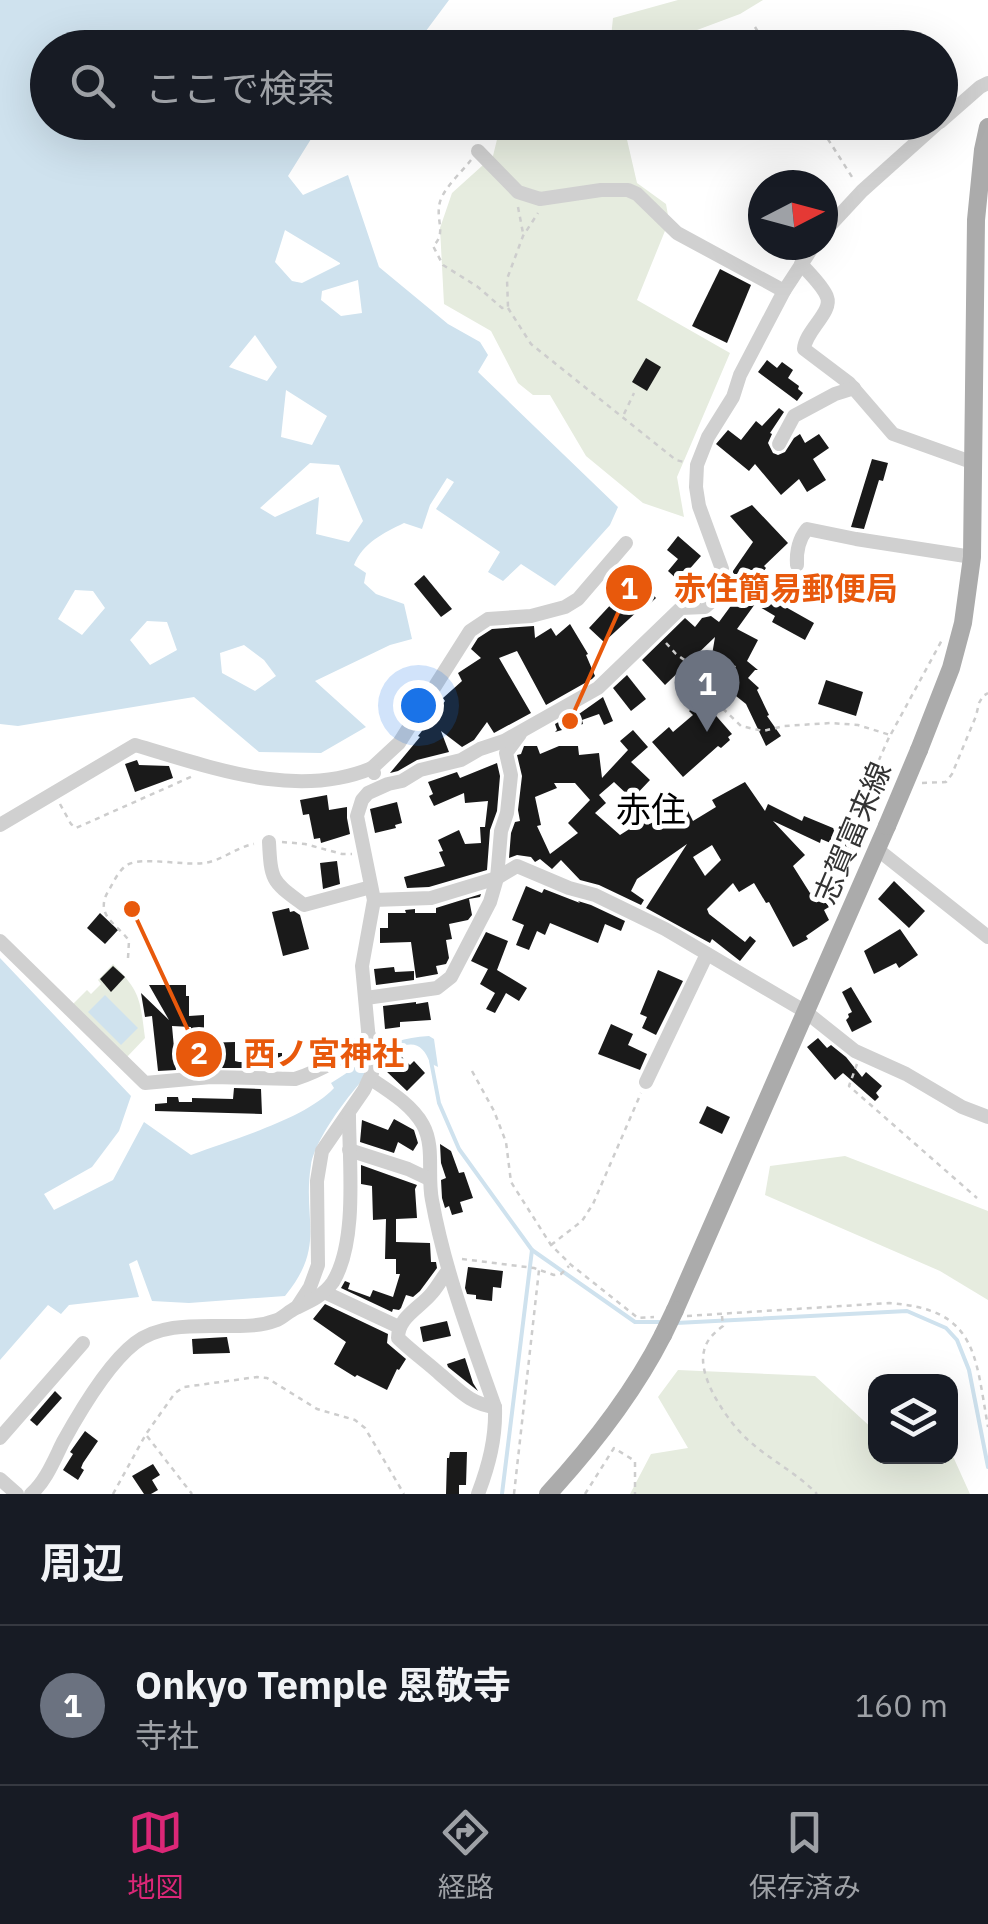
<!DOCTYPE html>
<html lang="ja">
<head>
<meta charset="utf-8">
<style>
  :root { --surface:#171b24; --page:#242831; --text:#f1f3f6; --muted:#9ea1a6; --line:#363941; --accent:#db2777 }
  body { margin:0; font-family:"IBM Plex Sans","Noto Sans JP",sans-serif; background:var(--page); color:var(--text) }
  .controls { position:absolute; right:30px; bottom:30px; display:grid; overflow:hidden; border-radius:20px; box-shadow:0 10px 40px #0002 }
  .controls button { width:90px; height:90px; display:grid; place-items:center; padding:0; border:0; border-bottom:2px solid var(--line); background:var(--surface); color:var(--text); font:50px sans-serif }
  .compass { position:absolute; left:748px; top:170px; width:90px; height:90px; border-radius:50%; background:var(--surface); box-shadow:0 10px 40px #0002; rotate:84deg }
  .you { position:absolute; left:418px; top:705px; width:35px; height:35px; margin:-25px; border:8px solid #fff; border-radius:50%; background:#1a73e8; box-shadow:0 0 0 15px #1a73e833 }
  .badge { display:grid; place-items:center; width:65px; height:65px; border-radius:50%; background:var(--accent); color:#fff; font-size:32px; font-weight:700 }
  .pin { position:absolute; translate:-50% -82px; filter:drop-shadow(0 2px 5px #0008) }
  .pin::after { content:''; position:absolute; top:52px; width:35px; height:30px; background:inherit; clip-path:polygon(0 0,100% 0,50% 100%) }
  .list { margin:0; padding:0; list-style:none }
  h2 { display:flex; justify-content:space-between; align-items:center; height:130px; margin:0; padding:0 40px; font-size:42px }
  h2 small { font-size:32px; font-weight:400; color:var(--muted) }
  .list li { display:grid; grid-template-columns:65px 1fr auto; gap:30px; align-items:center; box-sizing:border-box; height:160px; padding:0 40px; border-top:2px solid var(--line) }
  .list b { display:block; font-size:38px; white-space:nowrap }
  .list p { margin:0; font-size:32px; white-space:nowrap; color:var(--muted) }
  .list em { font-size:32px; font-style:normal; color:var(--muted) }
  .icon { flex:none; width:55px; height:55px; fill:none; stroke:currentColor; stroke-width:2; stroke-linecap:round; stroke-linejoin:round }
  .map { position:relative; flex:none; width:988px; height:1494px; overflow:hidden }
  .search { position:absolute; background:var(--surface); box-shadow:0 10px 40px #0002; left:30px; right:30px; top:30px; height:110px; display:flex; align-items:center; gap:25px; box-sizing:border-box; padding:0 35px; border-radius:55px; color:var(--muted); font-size:38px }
  .sheet { height:290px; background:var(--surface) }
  nav { display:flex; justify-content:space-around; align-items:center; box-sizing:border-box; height:140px; border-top:2px solid var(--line); background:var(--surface); font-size:28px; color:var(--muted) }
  nav a { display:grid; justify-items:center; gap:5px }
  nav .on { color:var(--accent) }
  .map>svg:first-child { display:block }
  .green { fill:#e6ecdf }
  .water { fill:#cfe2ee; fill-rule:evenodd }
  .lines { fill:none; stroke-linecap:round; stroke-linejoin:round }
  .stream { stroke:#cfe2ee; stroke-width:4 }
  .building { fill:#1a1a1a; fill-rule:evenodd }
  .path { stroke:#cdcdcd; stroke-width:2.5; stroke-dasharray:5 5; stroke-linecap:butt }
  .minor { stroke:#d0d0d0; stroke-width:14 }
  .major { stroke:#ababab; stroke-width:18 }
  .major-bridge { stroke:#ababab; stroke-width:18 }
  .labels { text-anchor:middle; stroke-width:10; stroke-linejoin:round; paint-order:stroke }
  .street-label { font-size:30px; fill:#333; stroke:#fff }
  .quarter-label { font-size:35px; fill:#000; stroke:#fff }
  .leader { fill:none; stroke:#e8590c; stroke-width:4 }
  .callout-dot { fill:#e8590c; stroke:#fff; stroke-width:4 }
  .mark-label { font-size:30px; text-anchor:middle; font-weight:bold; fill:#fff }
  .callout-label { font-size:32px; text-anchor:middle; font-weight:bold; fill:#e8590c; stroke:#fff; stroke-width:10; stroke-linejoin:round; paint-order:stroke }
</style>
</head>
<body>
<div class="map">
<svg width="988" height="1494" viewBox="0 0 988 1494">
  <rect width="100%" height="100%" fill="#fff"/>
  <g class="green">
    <polygon points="678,0 763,0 740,14 689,33 666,47 610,47 613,18"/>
    <polygon points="501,123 628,123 625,131 637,183 666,204 669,221 637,300 730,353 677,477 684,517 643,503 586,456 550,395 533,395 518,383 491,331 444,304 440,228 452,193 493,156"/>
    <path d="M113,964C141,992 140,1000 145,1038L126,1058L70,1007L87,990L91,994L101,984L98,980Z"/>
    <polygon points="845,1156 988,1211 988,1300 940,1271 765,1195 770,1166"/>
    <polygon points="678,1370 815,1376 875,1431 876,1456 950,1456 951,1452 970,1494 630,1494 651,1454 688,1448 658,1397"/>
  </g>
  <g class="water">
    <path d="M0,0H449L414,47L48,48V122L354,123L353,128L316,131L288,176L303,195L348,175L379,267L448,324L480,342L488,355L478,372L618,507L610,525L555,586L521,564L503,581L488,572L500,552L436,509L454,482L447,478L430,505L422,529L404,523C383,533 363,543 354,565L366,573L364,583L376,594L404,604L412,639L390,645L315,681L366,727L321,753L259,752L194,697L18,726L0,724ZM285,230L340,263V264L302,283L292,281L275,262ZM358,280L362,313L341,316L321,300L322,291ZM255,335L277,367L267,381L229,367ZM286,390L327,416L312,445L281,437ZM310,463L339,465L363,521L349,542L316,534L319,497L275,517L260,508ZM75,590L93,591L105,608L82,635L58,619ZM147,621L167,622L177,650L150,665L130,640ZM244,645L264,660L276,676L255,691L222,673L220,653Z"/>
    <path d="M0,958L131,1096L119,1131L92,1167L44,1194L54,1210L113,1180L144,1122L191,1155C232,1139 304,1120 334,1088L331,1083C372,1059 377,1039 429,1036L434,1039L438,1067L430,1063C424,1046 414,1039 396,1049C369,1066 316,1133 311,1165C302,1220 327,1245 285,1296L189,1303L152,1301L137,1260L129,1264L139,1297L69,1305L61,1314L48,1305L0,1360Z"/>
    <polygon points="105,995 138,1028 121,1045 88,1012"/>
  </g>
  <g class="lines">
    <g class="stream">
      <polyline points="431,1061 439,1103 459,1149 532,1250 635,1322 662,1322"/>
      <polyline points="676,1323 907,1311 946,1328 957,1340 969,1370 988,1467"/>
      <polyline points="502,1494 532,1250"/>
    </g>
  </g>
  <g class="building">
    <polygon points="720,269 751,285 727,343 692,326"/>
    <polygon points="646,358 661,367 647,391 632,382"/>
    <polygon points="767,360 777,368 782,362 793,370 788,378 799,386 798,389 803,393 797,401 758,372"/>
    <polygon points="779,408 784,412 770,433 772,434 768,443 773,453 778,455 785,452 794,438 800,434 805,443 819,434 829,448 813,459 826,480 807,492 799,479 781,495 755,464 749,471 716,444 728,430 741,440 756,421 762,426"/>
    <polygon points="872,459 888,463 883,481 879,480 864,529 851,527"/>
    <polygon points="752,505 788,543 764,566 766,568 755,583 777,597 775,601 814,623 805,640 772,622 775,616 755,604 737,629 758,640 747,661 758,670 755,670 748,678 759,688 757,690 769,715 767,716 781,736 766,746 746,704 721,684 736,666 711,661 715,637 665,685 642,660 685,618 695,627 702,618 711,616 719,622 744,588 733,579 733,571 753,542 730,516"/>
    <polygon points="678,536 701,556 679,581 668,571 678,559 667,550"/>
    <polygon points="424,575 452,609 441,617 414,584"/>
    <polygon points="645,586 656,598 643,610 641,608 604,642 589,628 615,600 619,605 629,597 631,599"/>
    <polygon points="570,624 588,654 586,655 595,676 592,679 546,705 517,651 499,658 531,713 494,733 487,722 474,740 462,747 441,731 449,752 417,760 398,771 390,773 420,737 418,736 445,701 443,698 462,681 458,673 481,658 471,649 478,638 492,629 534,626 535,638 551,628 556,636"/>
    <polygon points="627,675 646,699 631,711 613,688"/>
    <polygon points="826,680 863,692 856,716 818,704"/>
    <polygon points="603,697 613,721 604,725 599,714 582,720 583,724 555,732 557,730 555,724 566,718 569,721"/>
    <polygon points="704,702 732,734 728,737 730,740 721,748 718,746 683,777 652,742 669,727 673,732 693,715 689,711 696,705 699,707"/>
    <path d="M633,730L648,747L631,762L650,780L632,799L614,782L599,795L606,803L595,813L620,835L661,809L663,812L683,801L693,821L716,807L712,800L745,782L765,811L768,804L802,821L804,816L862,840L854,857L839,850L840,847L821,839L820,843L773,821L805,855L793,866L810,893L818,889L820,892L830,885L836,895L825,901L829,907L824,910L829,920L806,936L808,939L793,947L769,902L766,903L754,883L739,892L733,883L707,909L709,914L745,942L750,936L756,941L740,961L712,939L710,943L646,908L687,844L637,879L631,891L644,900L641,905L599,885L580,880L561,860L552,869L540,859L535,862L531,857L517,855L509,858L511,833L515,822L520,821L518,810L522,776L517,755L521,754L524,746H537L540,754L559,746H578L579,755L599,753L602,778L628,750L620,741ZM554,783H575L590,800L568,823L578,833L550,854L537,826L541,825L535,797L557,788ZM712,845L721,860L705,876L693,857Z"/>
    <polygon points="137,760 139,765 169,766 173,778 135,792 125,764"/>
    <polygon points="497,763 500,776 497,811 490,830 487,870 429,887 407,888 404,877 445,866 439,852 443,851 438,840 459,830 465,844 481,843 480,827 485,827 488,801 465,803 464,793 434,806 429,796 433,794 428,782 457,772 460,778"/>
    <polygon points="327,795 329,810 347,807 347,818 350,834 321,843 320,838 314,839 309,814 303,815 300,800"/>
    <polygon points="397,802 402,823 395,825 396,828 375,833 370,809"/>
    <polygon points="337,861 340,884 323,889 320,863"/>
    <polygon points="894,881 925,911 909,928 878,899"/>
    <polygon points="526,886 542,893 544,889 580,903 578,901 591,905 625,921 621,931 605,924 598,943 550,923 545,935 537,931 529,950 516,945 524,925 512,920"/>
    <polygon points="481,894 480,897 469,899 472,915 468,920 449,924 452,939 446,940 449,958 446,964 436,966 438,974 416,978 411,942 380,943 380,928 388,928 388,913 406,913 405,910 415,909 415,913 436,913 436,908"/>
    <polygon points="289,908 290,912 294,911 300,915 309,949 283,956 272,912"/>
    <polygon points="100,913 118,930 105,944 87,928"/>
    <polygon points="900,929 918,955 899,968 896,963 874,974 864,951"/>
    <polygon points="486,932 508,941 497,970 527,988 519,1001 506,993 495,1013 486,1009 495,993 480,984 488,969 471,961"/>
    <polygon points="113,966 125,977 111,992 100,979"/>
    <polygon points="394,967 395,972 414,971 414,980 376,985 374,969"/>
    <polygon points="658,970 683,981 656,1035 642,1028 647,1017 640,1014"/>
    <polygon points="149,985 186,985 186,996 189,996 189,1016 204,1015 204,1043 235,1042 235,1061 239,1062 258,1062 258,1053 282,1053 282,1061 287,1061 287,1068 192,1068 191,1027 172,1026 176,1070 158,1071 152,1016 145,1017 141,993 169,1020"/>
    <polygon points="851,987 872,1022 852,1032 846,1020 849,1017 848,1014 852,1012 842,992"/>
    <polygon points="416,1002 416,1004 428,1002 431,1020 400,1022 400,1027 385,1029 383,1006"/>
    <polygon points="611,1024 633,1034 628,1045 647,1054 640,1070 598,1054"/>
    <polygon points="818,1038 827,1048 831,1045 846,1057 862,1077 866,1072 882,1086 876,1093 879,1097 875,1101 843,1073 835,1080 807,1047"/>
    <polygon points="400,1055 410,1065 414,1061 425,1073 407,1091 385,1070"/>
    <polygon points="234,1088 261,1089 262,1114 155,1111 155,1104 167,1103 167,1097 178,1097 179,1102 192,1102 192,1098 233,1099"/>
    <polygon points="707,1106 730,1117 722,1134 699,1123"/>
    <polygon points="394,1119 414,1130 418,1143 413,1151 398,1142 394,1153 360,1142 362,1120 388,1130"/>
    <polygon points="440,1144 451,1151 459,1173 464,1172 473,1198 460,1202 463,1212 452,1215 449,1206 445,1208 442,1198 441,1180 446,1178 441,1163"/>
    <polygon points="361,1165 417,1185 415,1189 417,1218 396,1219 396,1242 430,1243 431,1262 436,1262 437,1268 420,1291 413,1297 406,1295 401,1308 399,1310 393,1309 392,1312 341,1288 345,1281 350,1283 348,1289 370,1297 373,1290 393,1297 400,1274 396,1274 396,1259 385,1259 386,1219 373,1220 372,1186 361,1184"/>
    <polygon points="468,1267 503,1271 501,1288 493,1287 492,1301 476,1299 476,1295 467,1294 465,1288"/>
    <polygon points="325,1304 388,1334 387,1343 406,1359 399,1370 397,1369 387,1390 357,1375 355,1377 334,1364 346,1342 313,1319"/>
    <polygon points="447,1321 451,1336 423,1342 420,1327"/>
    <polygon points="227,1337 230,1353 193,1354 192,1339"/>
    <polygon points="465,1358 473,1383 478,1391 448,1367 447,1364"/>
    <polygon points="55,1391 62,1398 37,1426 30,1420"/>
    <polygon points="85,1431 98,1441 83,1463 81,1468 84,1470 78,1480 63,1470 73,1454 70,1452"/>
    <polygon points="450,1452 467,1452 466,1485 459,1485 459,1494 446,1494 447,1458 449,1458"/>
    <polygon points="153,1464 160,1475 152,1480 158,1490 151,1494 144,1494 132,1476"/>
  </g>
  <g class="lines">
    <g class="path">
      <polyline points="755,27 768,48"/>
      <polyline points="817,122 854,180"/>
      <path d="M471,160C461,173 440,191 439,207C437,223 446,234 433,246L443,265L478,287L502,308L508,307L507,279L523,236L538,213"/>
      <polyline points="518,207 523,233"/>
      <polyline points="508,308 531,344 676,460 684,462"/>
      <polyline points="624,414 634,393"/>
      <polyline points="666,643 676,654 707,676 715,701 741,726 763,731 784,726 831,723 858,725 890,735 868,785 870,790 885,788"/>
      <polyline points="891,734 942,640"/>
      <polyline points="922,783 946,782 952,774 976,716 979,703 983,696 988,693"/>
      <polyline points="60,804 71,824 76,828 193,776"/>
      <polyline points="282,842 305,844 342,854 352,854"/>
      <path d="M128,958L129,941C123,931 109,923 105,912C102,904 105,896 109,890C114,881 119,870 127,865C142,856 184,866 204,863C222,861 236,847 254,844"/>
      <polyline points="857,1064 849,1086 977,1198"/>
      <polyline points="472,1071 494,1111 506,1142 511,1182 551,1245 570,1264 638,1318 654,1317"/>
      <polyline points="551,1245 582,1221 593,1204 641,1093"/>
      <polyline points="462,1259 534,1268 554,1275 561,1274 569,1266"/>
      <path d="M687,1316L889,1303C977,1309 975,1354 988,1427"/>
      <path d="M722,1316L723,1326C715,1332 706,1340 704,1351C697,1378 729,1423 748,1440C770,1460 797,1473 817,1494"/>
      <polyline points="147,1436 192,1494"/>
      <polyline points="113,1494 146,1434 175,1393 184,1387 257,1377 267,1378 317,1409 355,1420 365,1428 404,1494"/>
      <polyline points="514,1494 539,1270"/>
      <polyline points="585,1494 614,1448 635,1461 635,1494"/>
    </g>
    <g class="minor">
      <polyline points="940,122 980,87 988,83"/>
      <polyline points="478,151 518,192 540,199 601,190 628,190 637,194 677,233 784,291"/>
      <polyline points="823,233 862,191 939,122"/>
      <path d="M801,264C809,273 823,286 827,297C833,312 805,331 804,349L849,383L893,434L974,463"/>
      <polyline points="779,444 794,416 835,394 854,388"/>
      <path d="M797,565C796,551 799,539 807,529L856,539L972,557"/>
      <polyline points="374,773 372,768 399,743 470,631 488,619 531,616 565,607 578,599 626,543"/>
      <path d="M0,825L135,745C210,767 296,800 372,768"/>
      <path d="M269,842C271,882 272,881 304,905L371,887"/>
      <polyline points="877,849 988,937"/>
      <polyline points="374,900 431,898 497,878 517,866 569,888 595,895 665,929 806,1012 855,1051 906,1074 962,1107 988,1117"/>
      <path d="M0,941L145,1083L211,1077L295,1079C320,1071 351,1054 369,1035"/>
      <polyline points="366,998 437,988 451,977 490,902 497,878 501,831 507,813 511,775 506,753 520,734"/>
      <path d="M371,1079C389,1091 412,1105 423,1125C435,1147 427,1175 432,1200C445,1272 471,1339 495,1407C496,1438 489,1465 478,1494"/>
      <polyline points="646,1082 707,954"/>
      <polyline points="349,1150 408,1169 429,1179"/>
      <path d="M447,1272C442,1278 438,1286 432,1293C420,1308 398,1317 398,1338C411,1351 427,1362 441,1375C459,1390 470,1404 495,1407"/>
      <polyline points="324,1292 399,1327"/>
      <polyline points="297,1307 310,1287 318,1265 317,1181 322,1151 364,1090 372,1073 362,966 374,900 357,816 362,800 368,793 388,784 402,781 420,770 461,760 480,749 504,741 598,688 681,608 705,607 718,596 723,584 722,569 699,506 696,487 697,465 708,437 733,397 740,375 784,291 814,245"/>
      <polyline points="0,1438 83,1343"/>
      <polyline points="0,1479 17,1494"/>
      <path d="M31,1494C46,1481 54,1460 63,1442C79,1413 109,1363 135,1343C160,1324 193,1326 224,1326C242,1326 259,1327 277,1320C284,1317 289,1311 296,1308C311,1301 323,1296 333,1282C358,1241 349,1162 349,1115"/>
    </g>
    <g class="major">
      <polyline points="919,750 951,668 963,623 972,557 976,220 983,150 988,127"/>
      <polyline points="675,1310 887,826"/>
      <path d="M548,1494C593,1445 633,1394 663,1335"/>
    </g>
    <g class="major-bridge">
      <polyline points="887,826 919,750"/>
      <polyline points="663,1335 675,1310"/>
    </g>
  </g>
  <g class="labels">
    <g class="street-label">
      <text transform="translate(853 833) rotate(-67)" y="10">志賀富来線</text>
    </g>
    <g class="quarter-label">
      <text x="651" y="822">赤住</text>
    </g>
  </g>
  <path class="leader" d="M570 721L629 588M132 909L199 1054"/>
  <g class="callout-dot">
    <circle cx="570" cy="721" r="10"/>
    <circle cx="132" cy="909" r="10"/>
    <circle cx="629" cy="588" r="25"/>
    <circle cx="199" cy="1054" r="25"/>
  </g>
  <g class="mark-label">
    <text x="629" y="599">1</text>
    <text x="199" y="1064">2</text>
  </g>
  <g class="callout-label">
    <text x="786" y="600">赤住簡易郵便局</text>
    <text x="324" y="1065">西ノ宮神社</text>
  </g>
</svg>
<div class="controls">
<button><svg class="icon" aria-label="layers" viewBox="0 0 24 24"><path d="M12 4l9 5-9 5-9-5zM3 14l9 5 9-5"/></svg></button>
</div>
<svg class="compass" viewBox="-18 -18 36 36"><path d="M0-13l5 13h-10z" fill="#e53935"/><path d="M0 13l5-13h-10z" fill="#9ea1a6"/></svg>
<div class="you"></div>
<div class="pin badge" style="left:707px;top:732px;background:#6b7280">1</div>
<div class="search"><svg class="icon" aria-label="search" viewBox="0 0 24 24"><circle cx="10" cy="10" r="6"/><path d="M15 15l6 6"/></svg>ここで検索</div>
</div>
<section class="sheet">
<h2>周辺<small></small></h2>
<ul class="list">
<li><span class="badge" style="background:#6b7280">1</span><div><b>Onkyo Temple 恩敬寺</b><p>寺社</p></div><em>160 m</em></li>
</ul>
</section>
<nav>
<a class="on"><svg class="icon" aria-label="map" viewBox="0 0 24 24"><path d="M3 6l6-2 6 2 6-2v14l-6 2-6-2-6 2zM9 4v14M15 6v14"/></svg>地図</a>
<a><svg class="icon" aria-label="directions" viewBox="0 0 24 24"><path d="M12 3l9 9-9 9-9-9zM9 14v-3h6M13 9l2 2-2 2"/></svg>経路</a>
<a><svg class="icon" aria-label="saved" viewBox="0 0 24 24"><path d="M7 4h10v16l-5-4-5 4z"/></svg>保存済み</a>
</nav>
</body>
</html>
